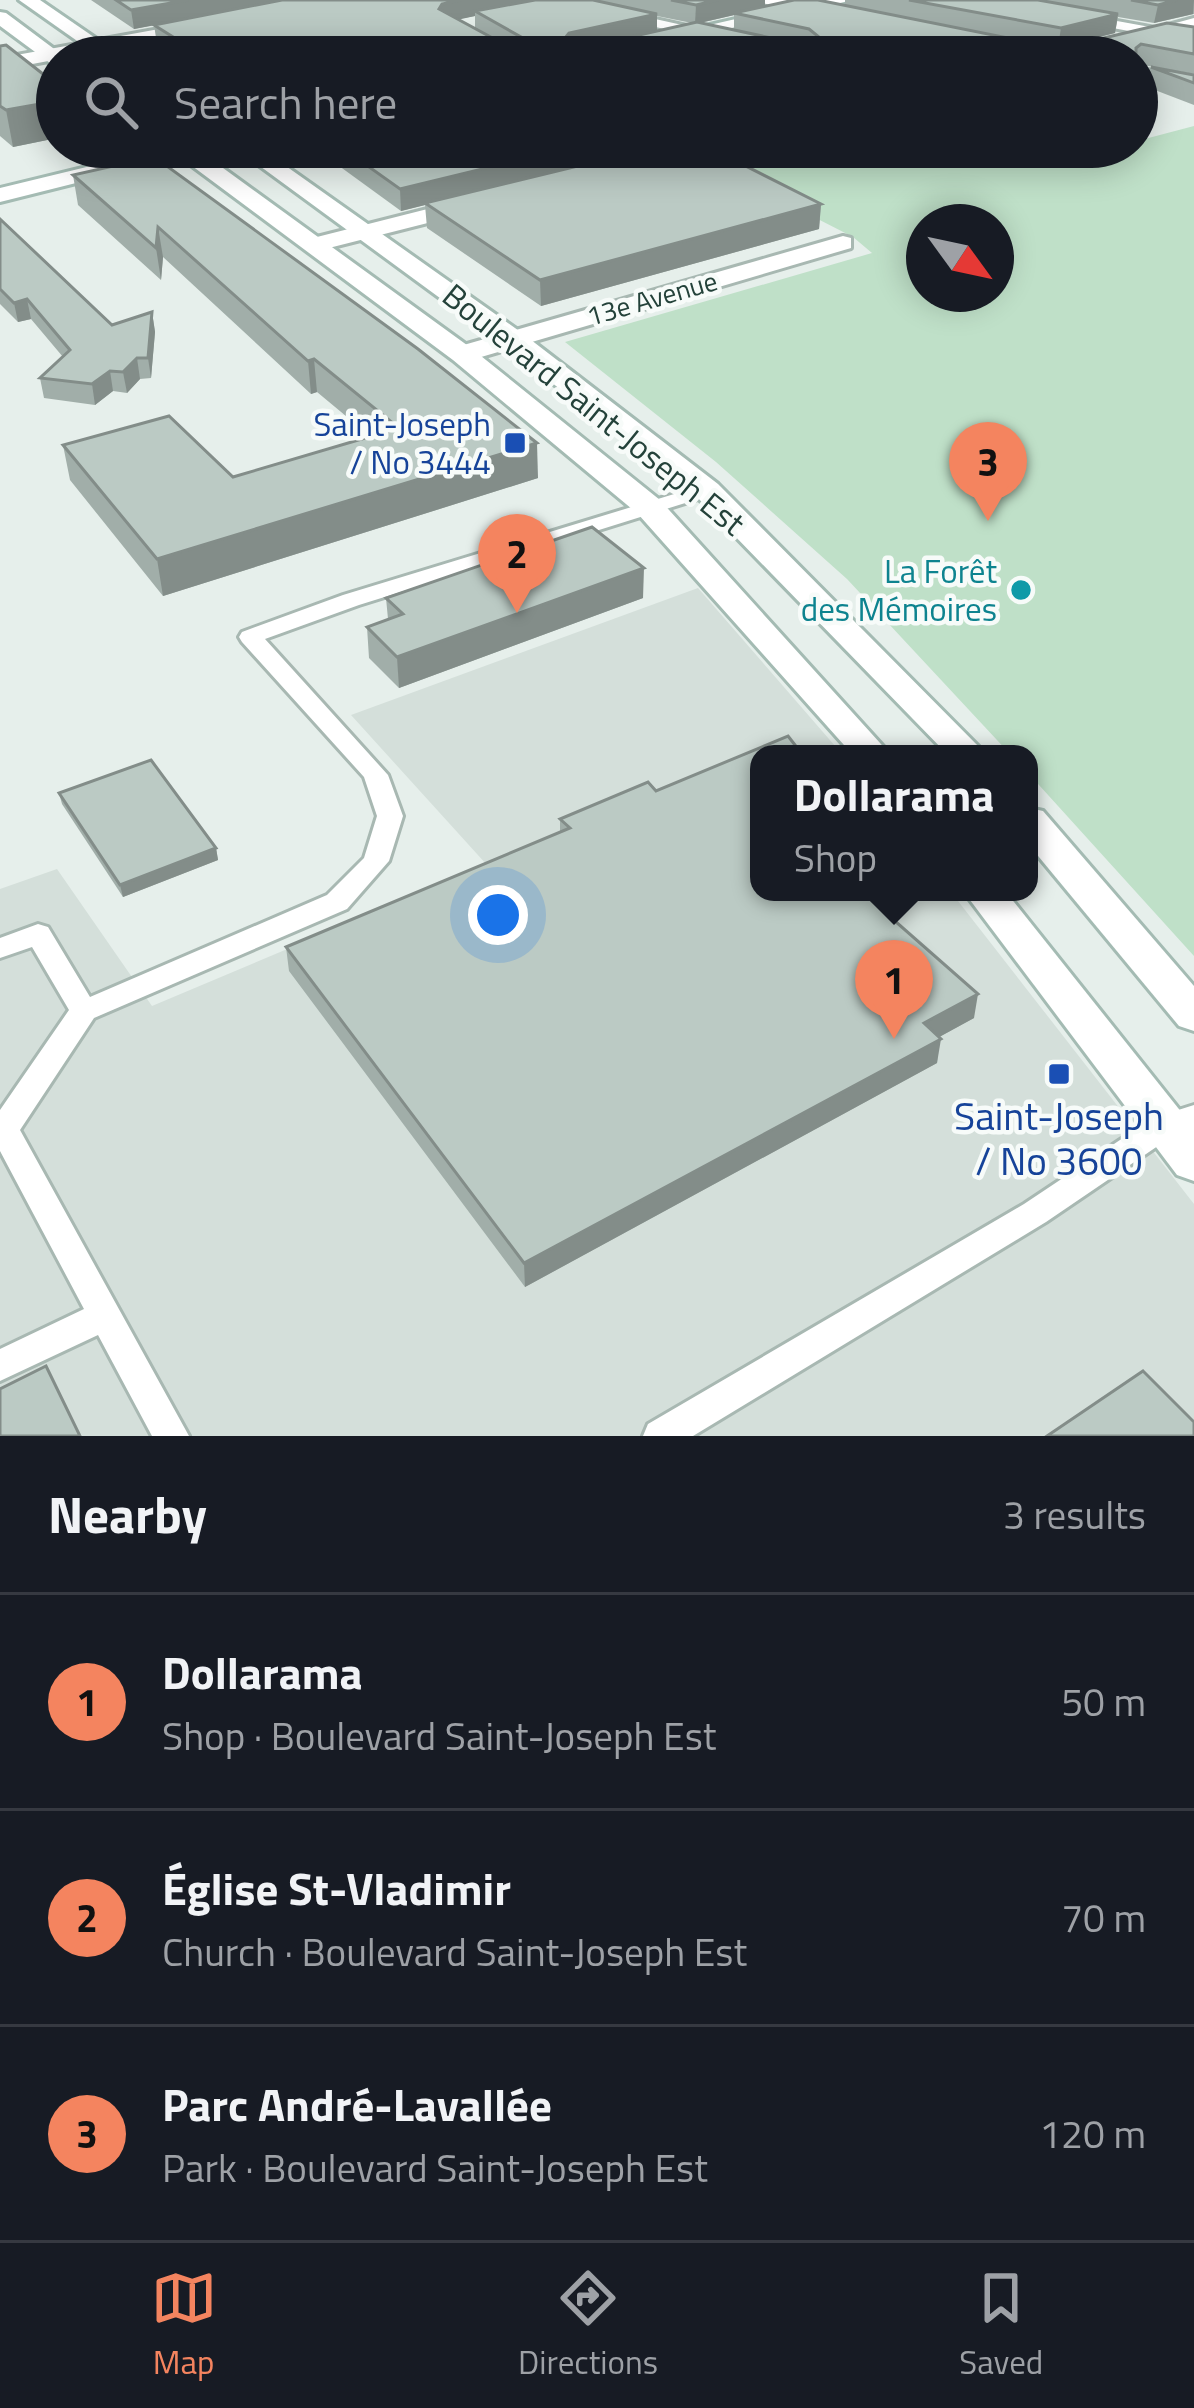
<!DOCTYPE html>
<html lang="en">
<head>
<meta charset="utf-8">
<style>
  :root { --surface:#171b24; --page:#242831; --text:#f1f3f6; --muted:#9ea1a6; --line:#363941; --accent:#f4845f }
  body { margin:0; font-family:"Titillium Web",sans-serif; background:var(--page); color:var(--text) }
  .compass { position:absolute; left:906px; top:204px; width:108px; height:108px; border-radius:50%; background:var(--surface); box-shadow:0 6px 30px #0003; rotate:123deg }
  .you { position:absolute; left:498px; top:915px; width:42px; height:42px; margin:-30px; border:9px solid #fff; border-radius:50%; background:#1a73e8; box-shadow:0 0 0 18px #1a73e833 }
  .badge { display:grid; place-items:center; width:78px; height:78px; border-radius:50%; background:var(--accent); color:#111; font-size:39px; font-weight:700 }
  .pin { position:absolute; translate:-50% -99px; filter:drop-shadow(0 3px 6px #0008) }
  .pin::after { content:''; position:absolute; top:63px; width:42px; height:36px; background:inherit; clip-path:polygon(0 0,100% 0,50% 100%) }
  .popup { position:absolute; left:750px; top:745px; width:288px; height:156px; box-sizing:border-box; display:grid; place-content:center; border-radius:24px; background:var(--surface); filter:drop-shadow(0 3px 9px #0005); font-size:39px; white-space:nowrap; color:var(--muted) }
  .popup b { font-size:45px; color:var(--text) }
  .popup::after { content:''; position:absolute; left:50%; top:100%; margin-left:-24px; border:24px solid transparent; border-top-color:var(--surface) }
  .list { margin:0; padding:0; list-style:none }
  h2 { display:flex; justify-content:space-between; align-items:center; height:156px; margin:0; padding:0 48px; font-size:51px }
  h2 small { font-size:39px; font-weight:400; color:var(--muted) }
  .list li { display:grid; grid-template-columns:78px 1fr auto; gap:36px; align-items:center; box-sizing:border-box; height:216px; padding:0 48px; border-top:3px solid var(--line) }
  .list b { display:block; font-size:45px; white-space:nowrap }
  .list p { margin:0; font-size:39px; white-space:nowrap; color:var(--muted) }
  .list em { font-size:39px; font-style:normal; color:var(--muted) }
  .icon { flex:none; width:66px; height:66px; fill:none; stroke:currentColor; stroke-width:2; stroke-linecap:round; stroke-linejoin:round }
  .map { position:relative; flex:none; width:1194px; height:1436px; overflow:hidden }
  .search { position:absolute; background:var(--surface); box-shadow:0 6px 30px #0003; left:36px; right:36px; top:36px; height:132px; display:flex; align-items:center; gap:30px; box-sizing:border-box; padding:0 42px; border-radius:66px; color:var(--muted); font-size:45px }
  .sheet { height:804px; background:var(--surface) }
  nav { display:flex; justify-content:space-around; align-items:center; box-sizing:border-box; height:168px; border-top:3px solid var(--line); background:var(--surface); font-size:33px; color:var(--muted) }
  nav a { display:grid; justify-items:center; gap:6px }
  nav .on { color:var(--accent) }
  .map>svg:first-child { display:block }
  .built { fill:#d4dfda }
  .green { fill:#bfe0c8; fill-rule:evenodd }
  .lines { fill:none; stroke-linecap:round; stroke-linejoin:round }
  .service-casing { stroke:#a8b8b2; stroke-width:6 }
  .minor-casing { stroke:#a8b8b2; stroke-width:6 }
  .secondary-casing { stroke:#a4bbb3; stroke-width:6 }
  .service { fill:#fff; fill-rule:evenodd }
  .minor { fill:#fff; fill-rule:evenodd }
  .secondary { fill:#fff; fill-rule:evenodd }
  .wall { fill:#a1aea9; fill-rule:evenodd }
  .shaded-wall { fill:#838d89 }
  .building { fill:#bbcac4; stroke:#838d89; stroke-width:3 }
  .transit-dot { fill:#1a4fb4; stroke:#f7fbf9; stroke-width:4.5 }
  .culture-dot { fill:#0f9aa8; stroke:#f7fbf9; stroke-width:4.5 }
  .labels { text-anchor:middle; stroke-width:9; stroke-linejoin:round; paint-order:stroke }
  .far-street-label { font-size:27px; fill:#24423a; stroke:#f7fbf9 }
  .street-label { font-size:33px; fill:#24423a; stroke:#f7fbf9 }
  .transit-label { font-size:33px; fill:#164399; stroke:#f7fbf9; text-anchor:end }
  .culture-label { font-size:33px; fill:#0d838f; stroke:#f7fbf9; text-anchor:end }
  .near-transit-label { font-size:39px; fill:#164399; stroke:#f7fbf9 }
</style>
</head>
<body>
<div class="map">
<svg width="1194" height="1436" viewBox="0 0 1194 1436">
  <rect width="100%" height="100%" fill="#e6efeb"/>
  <polygon class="built" points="698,588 842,754 759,754 759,892 951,892 1194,1204 1194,1436 0,1436 0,889 57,869 152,1006 487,865 351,715"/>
  <path class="green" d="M1194,126V956L1029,774V754H1010L847,579L716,462L565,342L872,253L853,237L702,160L754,147H1039L1068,160L1115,147H1137V141ZM924,222H996V294H924Z"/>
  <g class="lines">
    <defs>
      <g id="service">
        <polygon points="628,13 705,30 711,34 705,38 624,20"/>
        <polygon points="1084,15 1194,35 1194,43 1080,22"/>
        <polygon points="707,484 714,486 714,494 359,605 265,639 388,775 403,816 389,861 347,909 94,1018 20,1130 189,1436 152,1436 98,1335 0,1381 0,1349 84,1309 0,1151 0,1110 69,1010 32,947 0,958 0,938 38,924 48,927 90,997 327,895 364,858 377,816 364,777 242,642 239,637 242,632 343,595"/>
        <polygon points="1194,1105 1194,1129 1174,1135 1046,1222 693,1436 643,1436 648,1424 1024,1204 1153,1118"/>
      </g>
      <g id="minor">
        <polygon points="749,0 788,0 834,12 825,17"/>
        <polygon points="1194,18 1194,30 1084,57 1051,57"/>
        <polygon points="203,21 210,23 210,31 0,70 0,58"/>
        <polygon points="1137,68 1194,79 1194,91 1137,80"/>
        <polygon points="471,198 483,205 479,210 317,251 305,244 309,239"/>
        <polygon points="843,236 851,238 851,248 471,360 462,362 449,354 453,348"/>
      </g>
      <g id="secondary">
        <polygon points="19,0 40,0 123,57 100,57"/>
        <polygon points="819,0 853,0 607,57 570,57"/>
        <polygon points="0,12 6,13 65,57 57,57 57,65 50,63 0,26"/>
        <polygon points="169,147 207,147 201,152 471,348 660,500 890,754 852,754 638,514 453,360 180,157 0,202 0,188"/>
        <polygon points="234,147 259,147 522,333 718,484 986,754 947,754 696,496 504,345"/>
        <polygon points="1029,808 1043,811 1194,986 1194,1031 1179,1026 1029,845"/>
        <polygon points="964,892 1006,892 1194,1128 1194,1181 1177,1175"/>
      </g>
    </defs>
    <use href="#service" class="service-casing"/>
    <use href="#minor" class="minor-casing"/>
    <use href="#secondary" class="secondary-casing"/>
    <use href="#service" class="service"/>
    <use href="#minor" class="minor"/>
    <use href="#secondary" class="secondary"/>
  </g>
  <g class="wall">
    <path d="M91,0H765V7L845,5V0H1194V14L1154,23L1118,17L1115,33L1079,42L1194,27V74L1143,65L1141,85L1137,57H177L157,44L154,25L134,29ZM734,15V30L700,23ZM475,16V29L458,19ZM657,16L692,23L657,31Z"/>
    <polygon points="0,46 57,85 57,138 13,147 0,136"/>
    <polygon points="1151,67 1194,75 1194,105 1147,87"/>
    <polygon points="313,147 708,147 821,204 819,229 541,306 427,228 425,205 401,211"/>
    <polygon points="140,160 538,478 163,596 70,480 63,445 233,477 370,436 317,392 311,394 163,257 161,280 78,205 73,175"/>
    <polygon points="0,219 112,325 152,312 155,332 151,378 140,379 127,393 113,391 95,405 44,398 40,378 63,357 31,319 18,322 0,304"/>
    <polygon points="386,598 643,598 399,688 369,658 367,627 388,619"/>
    <polygon points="656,791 884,892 870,899 974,1018 939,1037 937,1063 525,1287 289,971 286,947 560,833 560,819"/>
    <polygon points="59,793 216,848 218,860 123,897 62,804"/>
  </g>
  <g class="shaded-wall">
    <polygon points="188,0 291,0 134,29 131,10"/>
    <polygon points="461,0 545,0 475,11 475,16 443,23 439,9 442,4"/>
    <polygon points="718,0 765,0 765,8 695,24 696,5"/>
    <polygon points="1177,0 1194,0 1193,14 1154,23 1158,5"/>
    <polygon points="657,14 657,32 569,53 565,38 569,33"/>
    <polygon points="1118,14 1115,33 1058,47 1061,28"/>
    <polygon points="1145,66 1141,85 1137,89 1137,71"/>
    <polygon points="57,101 57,138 13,147 6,110"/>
    <polygon points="573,147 658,147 401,211 400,189"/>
    <polygon points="821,204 819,229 541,306 540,280"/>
    <polygon points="158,227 163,257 161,280 156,248"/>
    <polygon points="27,299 31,319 18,322 14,303"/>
    <polygon points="152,312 155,332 151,378 148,358"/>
    <polygon points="137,358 140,379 127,393 123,372"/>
    <polygon points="314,359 317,392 311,394 308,361"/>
    <polygon points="110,371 113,391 95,405 92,384"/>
    <polygon points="537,443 538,478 163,596 157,559"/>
    <polygon points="644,568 643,598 399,688 397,657"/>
    <polygon points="216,848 218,860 123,897 120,885"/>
    <polygon points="853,892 884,892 852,908"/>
    <polygon points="978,994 974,1018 921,1047 924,1023"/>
    <polygon points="941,1039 937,1063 525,1287 524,1263"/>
  </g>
  <g class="building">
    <polygon points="116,0 188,0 131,10"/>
    <polygon points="282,0 461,0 442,4 439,9 500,42 517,42 521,37 475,11 535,0 593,0 657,14 569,33 565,38 570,42 608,42 697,22 790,42 814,42 819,37 809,29 734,13 794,0 818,0 1028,42 1087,42 1167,23 1194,27 1194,54 1141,44 1136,48 1136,57 940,57 932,54 919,57 205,57 154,25"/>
    <polygon points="671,0 718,0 696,5"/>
    <polygon points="909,0 1038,0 1118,14 1061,28"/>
    <polygon points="1131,0 1177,0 1158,5"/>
    <polygon points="6,45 57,85 57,101 6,110 0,106 0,46"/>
    <polygon points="1151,67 1194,75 1194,83"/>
    <polygon points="341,147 573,147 400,189"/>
    <polygon points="656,147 708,147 821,204 540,280 425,203"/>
    <polygon points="140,160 145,164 160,161 418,349 537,443 157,559 63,445 169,416 233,477 399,428 314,359 308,361 158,227 156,248 73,175"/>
    <polygon points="0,219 112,325 152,312 148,358 137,358 123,372 110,371 92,384 40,378 70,350 27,299 14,303 0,289"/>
    <polygon points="592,527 644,568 397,657 367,627 403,614 386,598"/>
    <polygon points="788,736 802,754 759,754 759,892 862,892 978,994 924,1023 941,1039 524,1263 286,947 570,828 560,819 648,782 656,791"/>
    <polygon points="151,760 216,848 120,885 59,793"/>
    <polygon points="46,1366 80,1436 0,1436 0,1389"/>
    <polygon points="1143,1371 1194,1422 1194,1436 1047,1436"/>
  </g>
  <g class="transit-dot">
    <rect x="503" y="431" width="24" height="24" rx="6"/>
    <rect x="1047" y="1062" width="24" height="24" rx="6"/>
  </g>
  <circle class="culture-dot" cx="1021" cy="590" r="12"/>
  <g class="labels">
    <g class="far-street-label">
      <text transform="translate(652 299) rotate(-16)" y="9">13e Avenue</text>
    </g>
    <g class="street-label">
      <text transform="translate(594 409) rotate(39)" y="12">Boulevard Saint-Joseph Est</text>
    </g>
    <g class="transit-label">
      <text x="491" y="436">Saint-Joseph<tspan x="491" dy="38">/ No 3444</tspan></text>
    </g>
    <g class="culture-label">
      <text x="997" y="583">La Forêt<tspan x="997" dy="38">des Mémoires</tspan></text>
    </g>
    <g class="near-transit-label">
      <text x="1059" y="1130">Saint-Joseph<tspan x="1059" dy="45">/ No 3600</tspan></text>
    </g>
  </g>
</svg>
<svg class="compass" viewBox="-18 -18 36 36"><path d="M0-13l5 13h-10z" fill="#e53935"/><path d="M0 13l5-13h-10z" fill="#9ea1a6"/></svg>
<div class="you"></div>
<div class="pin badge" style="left:894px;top:1039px">1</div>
<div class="popup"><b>Dollarama</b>Shop</div>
<div class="pin badge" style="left:517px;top:613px">2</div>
<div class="pin badge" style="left:988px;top:521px">3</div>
<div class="search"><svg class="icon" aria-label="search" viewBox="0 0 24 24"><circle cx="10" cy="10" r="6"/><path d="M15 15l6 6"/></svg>Search here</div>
</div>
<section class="sheet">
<h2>Nearby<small>3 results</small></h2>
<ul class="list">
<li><span class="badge">1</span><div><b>Dollarama</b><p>Shop · Boulevard Saint-Joseph Est</p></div><em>50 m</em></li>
<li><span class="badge">2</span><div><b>Église St-Vladimir</b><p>Church · Boulevard Saint-Joseph Est</p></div><em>70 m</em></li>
<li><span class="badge">3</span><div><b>Parc André-Lavallée</b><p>Park · Boulevard Saint-Joseph Est</p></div><em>120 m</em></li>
</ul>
</section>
<nav>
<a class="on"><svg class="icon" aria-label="map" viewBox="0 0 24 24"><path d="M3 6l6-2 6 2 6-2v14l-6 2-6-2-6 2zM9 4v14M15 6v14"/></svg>Map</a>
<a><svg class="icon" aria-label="directions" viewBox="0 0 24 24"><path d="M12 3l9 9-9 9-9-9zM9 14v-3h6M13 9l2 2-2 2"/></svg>Directions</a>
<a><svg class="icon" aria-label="saved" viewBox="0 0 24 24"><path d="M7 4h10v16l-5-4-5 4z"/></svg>Saved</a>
</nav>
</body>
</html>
